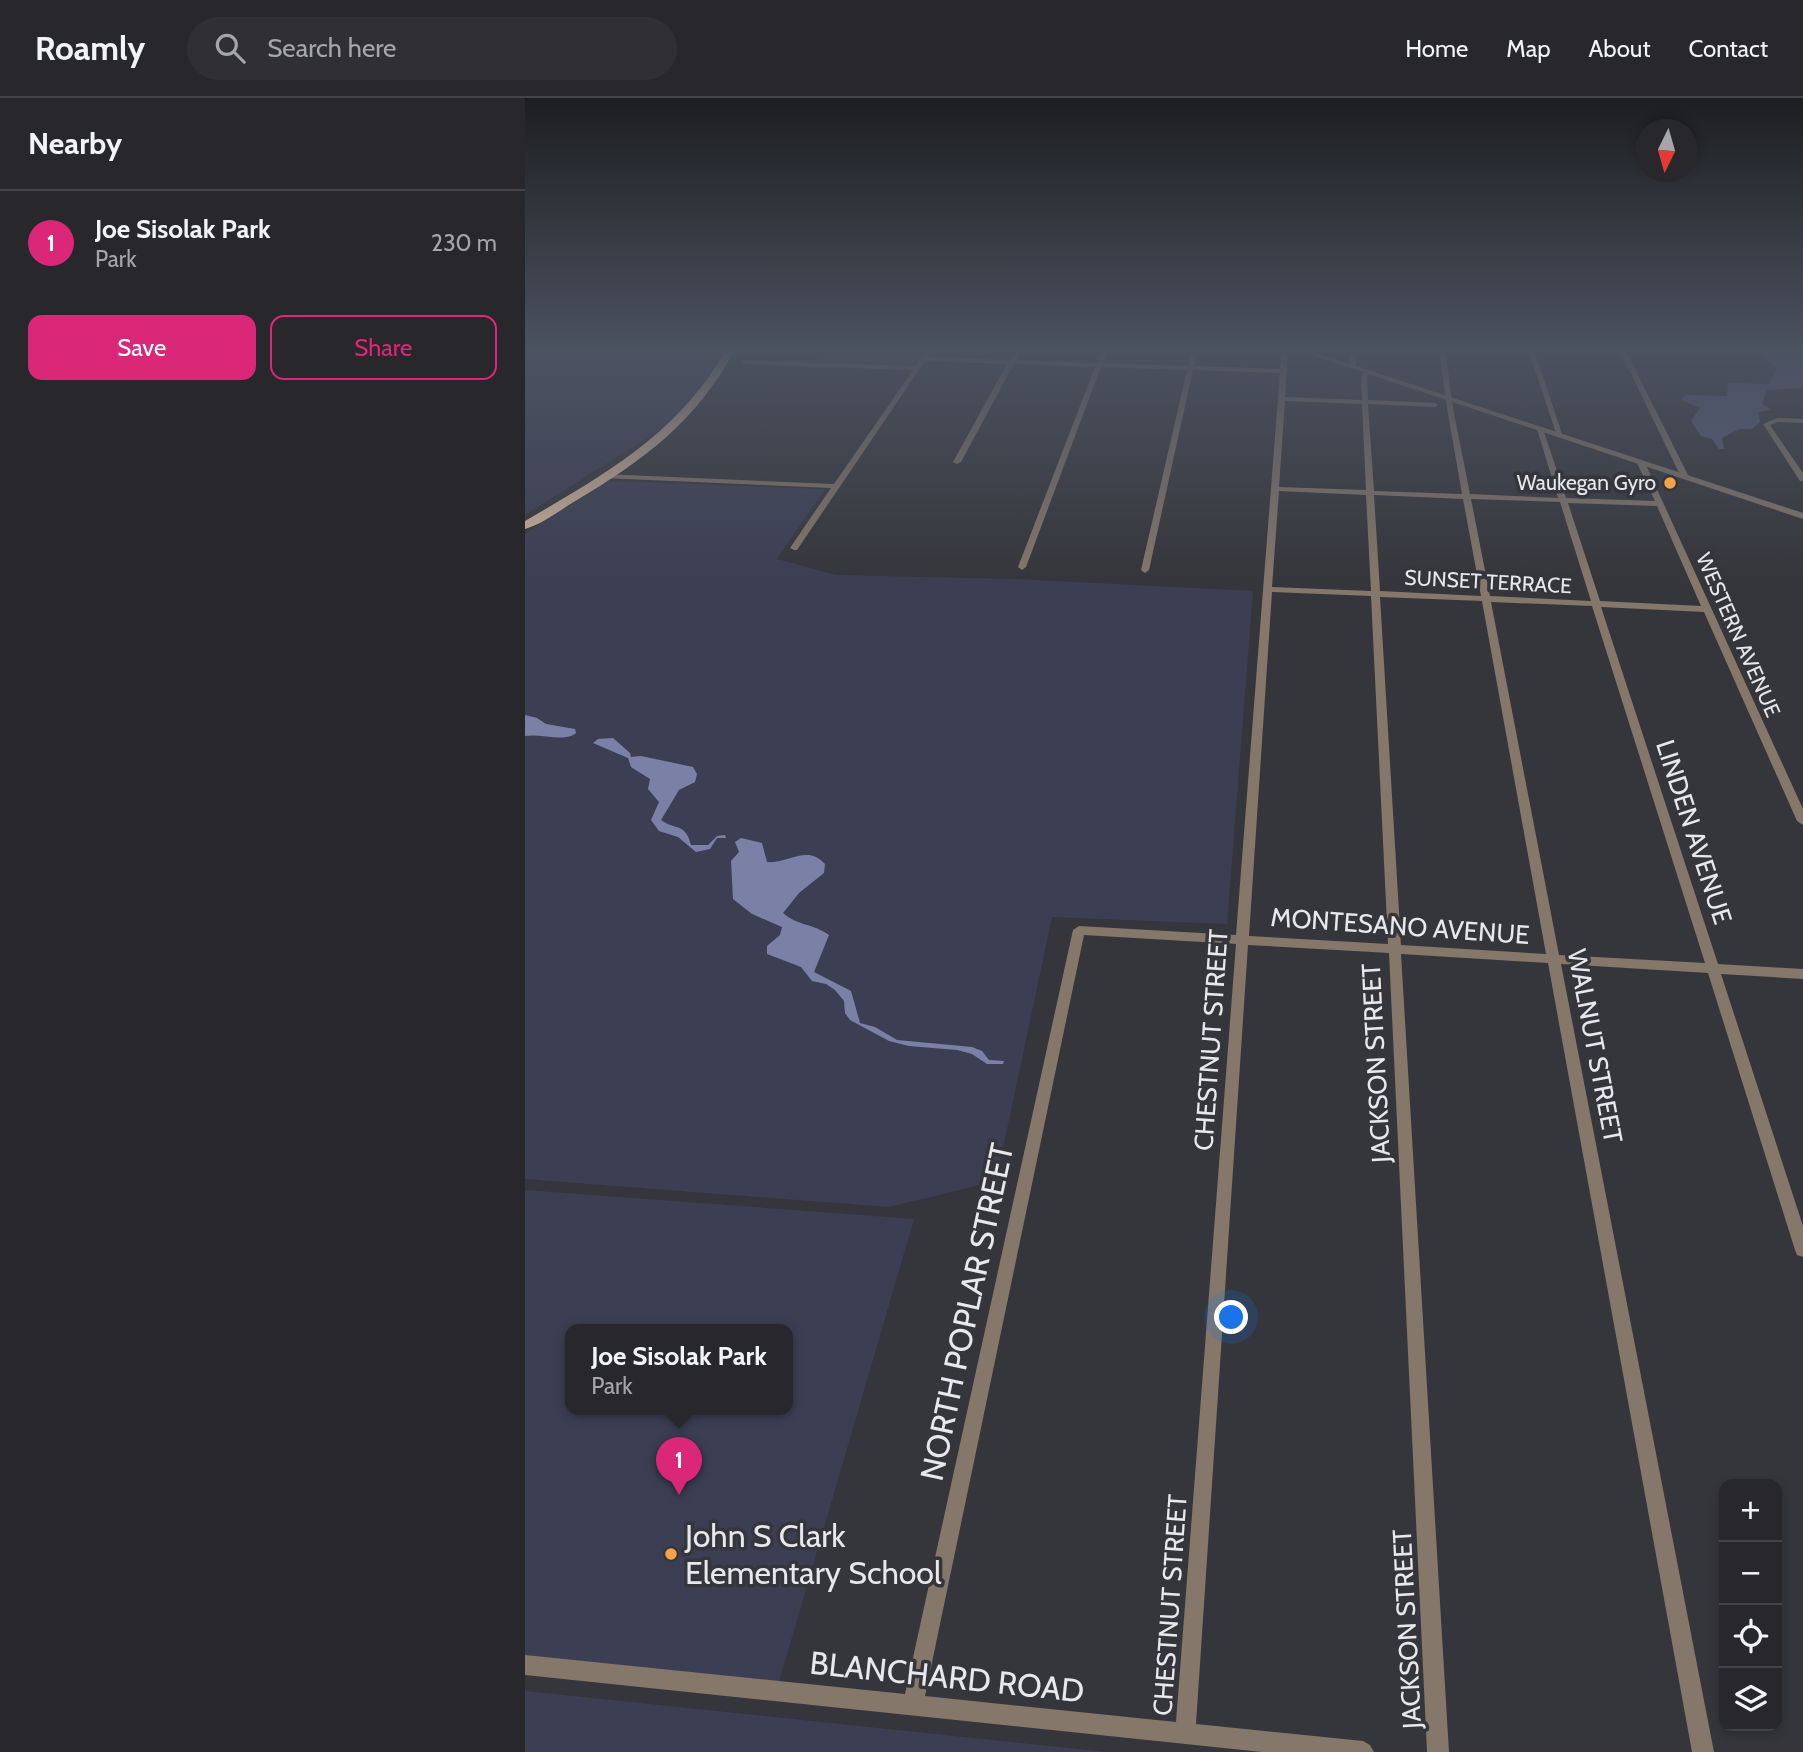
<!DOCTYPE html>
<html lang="en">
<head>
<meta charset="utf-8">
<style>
  :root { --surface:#28282c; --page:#303034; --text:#f1f3f6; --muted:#a5a6a9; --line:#444448; --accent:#db2777 }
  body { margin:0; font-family:Cabin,sans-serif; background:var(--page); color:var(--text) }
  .controls { position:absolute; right:21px; bottom:21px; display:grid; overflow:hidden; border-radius:14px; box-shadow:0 4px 10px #0003 }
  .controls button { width:63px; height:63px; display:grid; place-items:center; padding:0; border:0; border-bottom:2px solid var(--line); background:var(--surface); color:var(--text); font:35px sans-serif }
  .compass { position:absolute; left:1110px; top:21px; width:63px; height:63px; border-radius:50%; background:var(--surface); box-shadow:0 4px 10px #0003; rotate:185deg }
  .you { position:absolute; left:707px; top:1220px; width:24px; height:24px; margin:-18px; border:5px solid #fff; border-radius:50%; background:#1a73e8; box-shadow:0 0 0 10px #1a73e833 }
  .badge { display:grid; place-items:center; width:46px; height:46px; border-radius:50%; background:var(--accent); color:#fff; font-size:23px; font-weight:700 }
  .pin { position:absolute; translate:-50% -58px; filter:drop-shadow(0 2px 4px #0008) }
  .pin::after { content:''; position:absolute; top:37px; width:24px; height:21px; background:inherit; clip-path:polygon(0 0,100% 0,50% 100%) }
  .popup { position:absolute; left:40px; top:1226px; width:228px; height:91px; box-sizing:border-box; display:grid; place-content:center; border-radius:14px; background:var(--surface); filter:drop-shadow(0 2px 5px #0005); font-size:23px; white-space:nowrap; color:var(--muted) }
  .popup b { font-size:26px; color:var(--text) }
  .popup::after { content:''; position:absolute; left:50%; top:100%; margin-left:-14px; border:14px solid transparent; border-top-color:var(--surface) }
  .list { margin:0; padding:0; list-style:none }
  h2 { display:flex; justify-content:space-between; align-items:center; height:91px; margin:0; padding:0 28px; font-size:30px }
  h2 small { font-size:23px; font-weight:400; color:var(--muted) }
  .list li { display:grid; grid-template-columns:46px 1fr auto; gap:21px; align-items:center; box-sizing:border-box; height:105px; padding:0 28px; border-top:2px solid var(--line) }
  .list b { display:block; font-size:26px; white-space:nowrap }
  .list p { margin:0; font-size:23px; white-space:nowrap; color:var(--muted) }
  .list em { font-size:23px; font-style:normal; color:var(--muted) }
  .actions { display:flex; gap:14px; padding:21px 28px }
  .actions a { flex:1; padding:16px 0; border:2px solid var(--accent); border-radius:14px; text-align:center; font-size:24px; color:var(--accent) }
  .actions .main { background:var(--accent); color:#fff }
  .icon { flex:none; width:38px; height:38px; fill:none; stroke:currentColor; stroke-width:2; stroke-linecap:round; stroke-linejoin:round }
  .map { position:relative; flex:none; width:1278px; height:1654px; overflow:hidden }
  header { display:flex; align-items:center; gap:42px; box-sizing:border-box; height:98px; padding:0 35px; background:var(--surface); border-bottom:2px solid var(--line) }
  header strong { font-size:33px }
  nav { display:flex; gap:38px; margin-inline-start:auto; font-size:24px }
  .search { width:490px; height:63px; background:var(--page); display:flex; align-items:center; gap:18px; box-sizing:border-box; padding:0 24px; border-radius:38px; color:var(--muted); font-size:26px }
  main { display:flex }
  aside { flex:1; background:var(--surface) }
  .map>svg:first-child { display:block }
  .built { fill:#3d3f4a }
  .green { fill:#3c3f54; fill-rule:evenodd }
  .forest { fill:#585d80 }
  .water { fill:#7b81a6 }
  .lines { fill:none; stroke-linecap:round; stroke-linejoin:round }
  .minor { fill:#85776a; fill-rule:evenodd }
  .tertiary { fill:#85776a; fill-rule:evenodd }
  .primary { fill:#d4b79d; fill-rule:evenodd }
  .poi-dot { fill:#f7a148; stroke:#35363b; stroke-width:2.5 }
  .labels { text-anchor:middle; stroke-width:7; stroke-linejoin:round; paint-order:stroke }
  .far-poi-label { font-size:21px; fill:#e8e8ec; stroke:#35363b; text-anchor:end }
  .far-street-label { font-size:21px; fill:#e8e8ec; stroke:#35363b }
  .street-label { font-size:26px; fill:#e8e8ec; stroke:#35363b }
  .near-street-label { font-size:32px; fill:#e8e8ec; stroke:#35363b }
  .near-poi-label { font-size:32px; fill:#e8e8ec; stroke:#35363b; text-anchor:start }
</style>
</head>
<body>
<header>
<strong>Roamly</strong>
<div class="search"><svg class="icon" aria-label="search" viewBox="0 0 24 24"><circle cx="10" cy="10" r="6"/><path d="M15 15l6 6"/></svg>Search here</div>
<nav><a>Home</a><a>Map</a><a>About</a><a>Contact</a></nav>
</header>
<main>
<aside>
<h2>Nearby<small></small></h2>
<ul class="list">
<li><span class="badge">1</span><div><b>Joe Sisolak Park</b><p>Park</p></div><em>230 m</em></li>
</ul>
<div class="actions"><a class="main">Save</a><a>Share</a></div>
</aside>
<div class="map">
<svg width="1278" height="1654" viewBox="0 0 1278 1654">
  <rect width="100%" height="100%" fill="#35363b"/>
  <polygon class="built" points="305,251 398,251 387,268 293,265"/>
  <g class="green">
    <polygon points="0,251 199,251 171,300 142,327 0,417"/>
    <polygon points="82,383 300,391 252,461 311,477 490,481 728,493 702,826 527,819 471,1083 364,1109 0,1081 0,436"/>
    <path d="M0,1092L389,1121L253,1587L0,1558ZM46,1231H262V1311H46Z"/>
    <polygon points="0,1593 582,1654 0,1654"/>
  </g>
  <polygon class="forest" points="1221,251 1269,251 1278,259 1278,290 1242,292 1237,306 1247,312 1233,314 1235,324 1227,331 1214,331 1197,340 1199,351 1194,351 1187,341 1176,338 1166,323 1175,310 1157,302 1160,297 1202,298 1203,285 1244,286 1252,271 1237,257"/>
  <g class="water">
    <path d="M0,617L12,620L21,626L50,631L51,635C39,645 17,635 0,638Z"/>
    <path d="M88,640L105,655L106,659L116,658L168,669L172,676L170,684L154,692L136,722C151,733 160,724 166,747H183L192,738L200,737L201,740H192L185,751L171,754L153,739L134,733L126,722L134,704L123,691L125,681L106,669L103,660L68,645L73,641Z"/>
    <path d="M216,740L237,745L242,764C264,766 282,746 300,766L299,775L274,795L258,815C271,827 289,826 304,837L289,874L326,893L335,925L350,929L372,942L447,949L457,953L464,962L479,963L478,966H462L447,956L432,952L384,948L364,943L325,922L320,915L319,903L310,892L301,886L287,883L276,869L242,856V848L255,837L257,829L227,816L208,801L206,763L214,754L210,744Z"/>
  </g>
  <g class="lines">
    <g class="minor">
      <path d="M402,251H408L402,259L485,262L492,252L495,254L491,262L572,265L577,251H583L578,265L663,268L667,251H673L669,268L755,271L757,251H763L760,299L837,302L836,279L840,273H844L842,279L843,302L910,305L913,307L910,309L843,306L849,393L937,396L922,310L914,251H920L928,310L945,396L1033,400L1012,331L1015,329L1018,331L1041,400L1130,403L1112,365L1116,363L1120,365L1278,711V727L1272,723L1179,514L1076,509L1193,866L1278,871V881L1196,876L1278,1128V1159L1272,1157L1270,1152L1183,875L1036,866L1189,1654H1167L1023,865L876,856L924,1654H902L864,855L723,847L671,1626L838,1643L845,1647L849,1654H737L0,1577V1557L380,1596L548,832L554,828L711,837L755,275L668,272L624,472L620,475L616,472L662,272L576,269L501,469L497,472L493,469L570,269L489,266L436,364L432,366L428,364L482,266L400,263L272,452H269L265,450L306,390L78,380L74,378L78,376L309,386L388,272L219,266L216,264L219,262L390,268ZM760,303L837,306L841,392L754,389ZM754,393L841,397L846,493L747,489ZM849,397L938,401L956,498L855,493ZM946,401L1035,404L1066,503L965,498ZM1043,405L1132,408L1176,508L1075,503ZM747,494L846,498L863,846L724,838ZM855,499L957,503L1021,856L876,847ZM966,504L1067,508L1180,865L1034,857ZM559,837L711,846L651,1624L400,1598Z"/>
      <polygon points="1003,251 1009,251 1038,339 1032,338"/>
      <polygon points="1051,251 1100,251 1164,379 1163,381 1156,379 1096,255"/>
      <polygon points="1252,320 1278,321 1278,325 1253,324 1245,327 1278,375 1278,383 1275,383 1238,326"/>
    </g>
    <polygon class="tertiary" points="769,251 780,251 824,266 824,251 831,251 831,268 1278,415 1278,421"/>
    <path class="primary" d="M201,251H210C173,322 119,362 52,402C35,412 18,426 0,431V423C80,376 155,335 201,251Z"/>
  </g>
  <linearGradient id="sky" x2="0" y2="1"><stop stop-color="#1d1e20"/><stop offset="0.52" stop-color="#4b5260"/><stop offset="1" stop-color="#4b5260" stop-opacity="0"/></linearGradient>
  <rect width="1278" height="483" fill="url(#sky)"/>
  <g class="poi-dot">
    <circle cx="1145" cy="385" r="7"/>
    <circle cx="146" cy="1456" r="7"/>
  </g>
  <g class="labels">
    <g class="far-poi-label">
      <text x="1131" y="392">Waukegan Gyro</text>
    </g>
    <g class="far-street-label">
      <text transform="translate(963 484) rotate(3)" y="7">SUNSET TERRACE</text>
      <text transform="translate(1213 537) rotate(66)" y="7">WESTERN AVENUE</text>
    </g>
    <g class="street-label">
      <text transform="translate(1169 734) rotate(72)" y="9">LINDEN AVENUE</text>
      <text transform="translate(875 828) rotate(4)" y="9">MONTESANO AVENUE</text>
      <text transform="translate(686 942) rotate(-86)" y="9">CHESTNUT STREET</text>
      <text transform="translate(1070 948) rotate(79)" y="9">WALNUT STREET</text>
      <text transform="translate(851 965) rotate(-93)" y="9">JACKSON STREET</text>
      <text transform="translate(645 1507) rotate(-86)" y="9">CHESTNUT STREET</text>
      <text transform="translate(882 1531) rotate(-93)" y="9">JACKSON STREET</text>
    </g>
    <g class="near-street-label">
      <text transform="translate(442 1214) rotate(-78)" y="11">NORTH POPLAR STREET</text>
      <text transform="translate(422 1579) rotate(6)" y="11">BLANCHARD ROAD</text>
    </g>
    <g class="near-poi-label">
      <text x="160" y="1449">John S Clark<tspan x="160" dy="37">Elementary School</tspan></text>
    </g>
  </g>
</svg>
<div class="controls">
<button>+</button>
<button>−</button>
<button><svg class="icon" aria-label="locate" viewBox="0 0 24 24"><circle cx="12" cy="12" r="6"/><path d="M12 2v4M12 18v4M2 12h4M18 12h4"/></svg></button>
<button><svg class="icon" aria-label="layers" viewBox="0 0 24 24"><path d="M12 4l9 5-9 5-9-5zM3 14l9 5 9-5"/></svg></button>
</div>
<svg class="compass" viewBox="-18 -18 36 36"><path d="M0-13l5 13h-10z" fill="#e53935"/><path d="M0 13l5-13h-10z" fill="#a5a6a9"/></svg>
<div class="you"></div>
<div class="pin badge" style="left:154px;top:1397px">1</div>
<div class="popup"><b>Joe Sisolak Park</b>Park</div>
</div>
</main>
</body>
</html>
